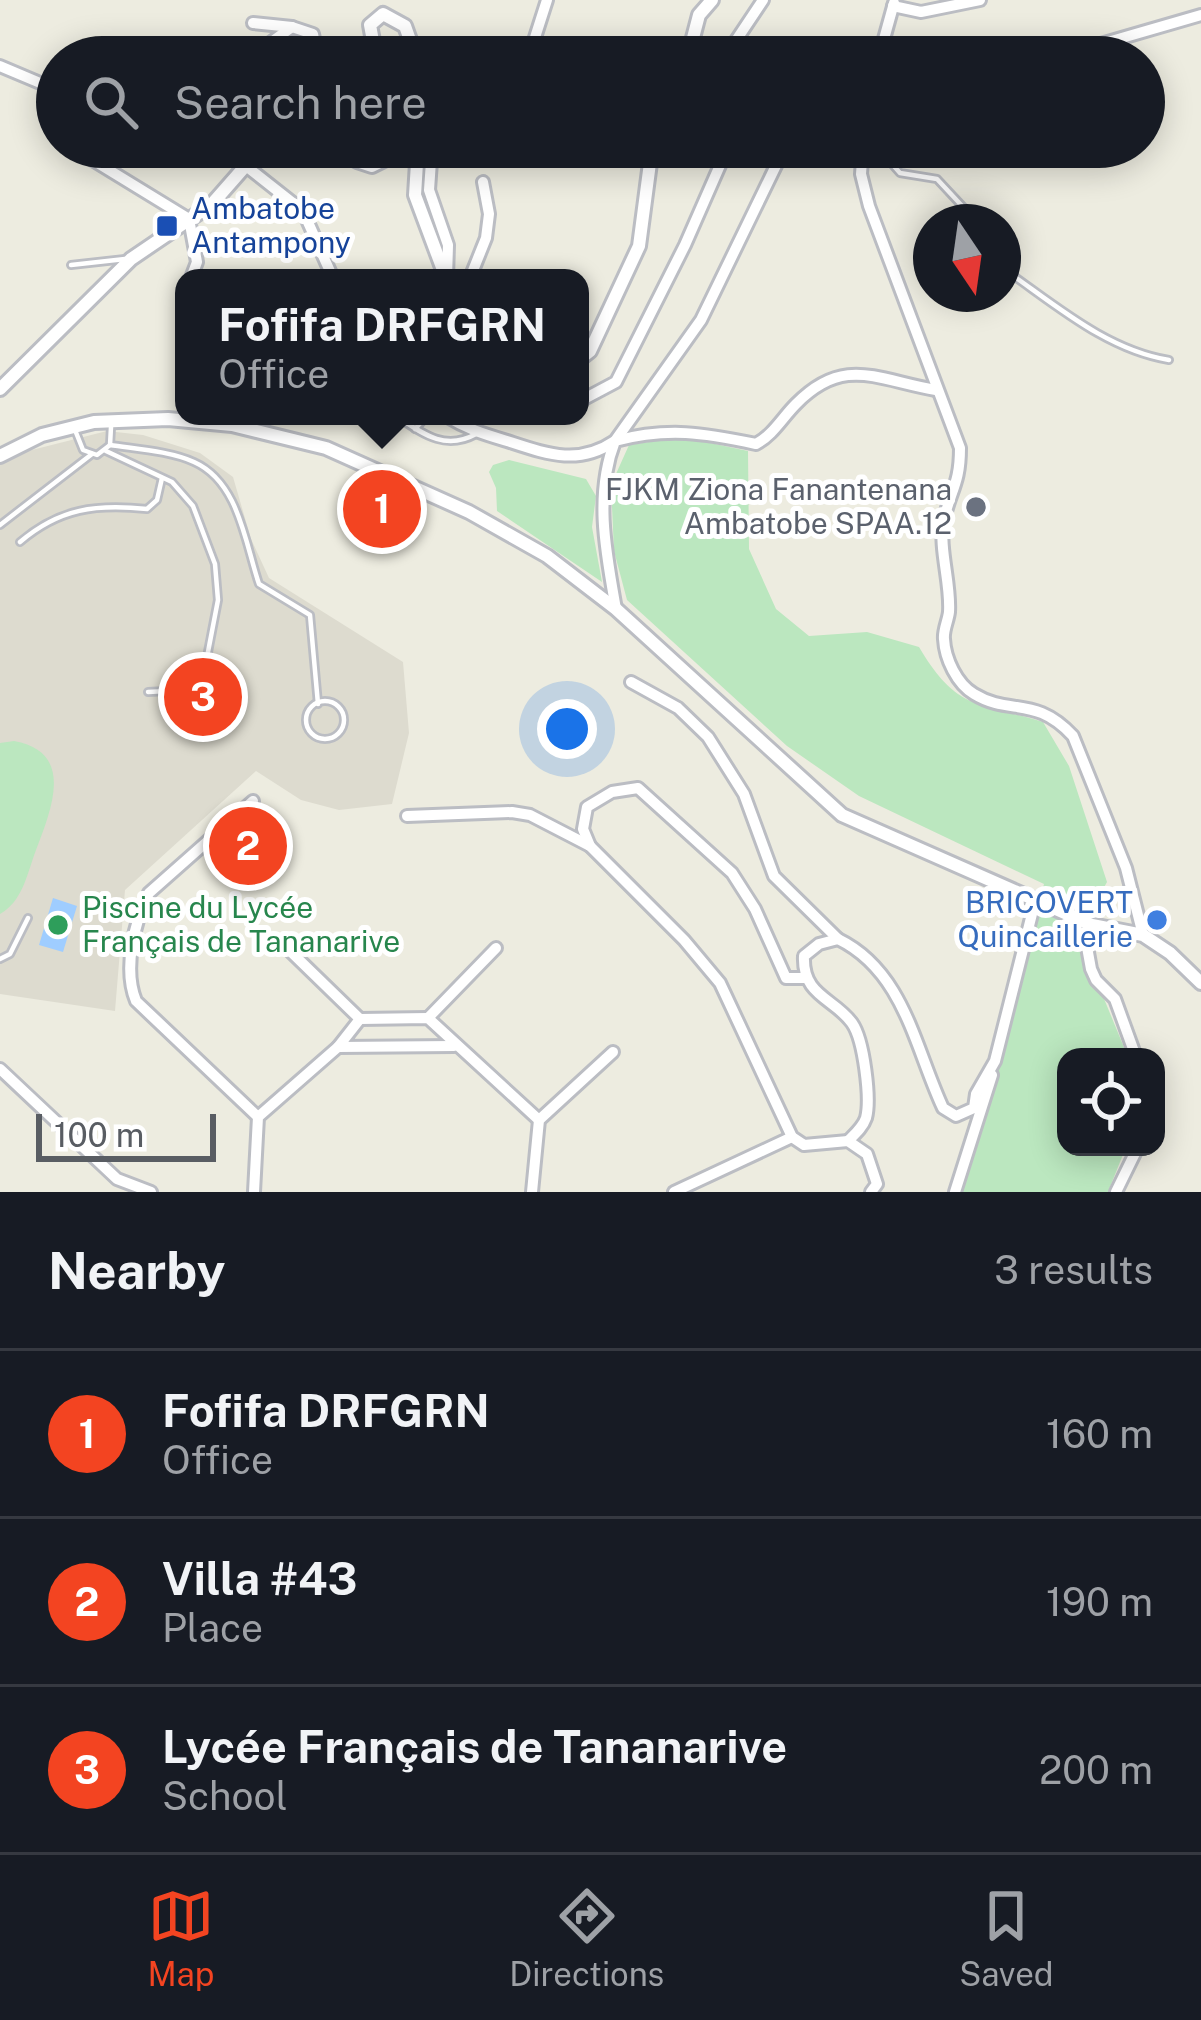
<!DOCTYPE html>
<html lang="en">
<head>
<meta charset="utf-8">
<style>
  :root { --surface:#171b24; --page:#20242c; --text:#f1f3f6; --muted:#9ea1a6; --line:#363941; --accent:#f34421 }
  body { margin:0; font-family:"Public Sans",sans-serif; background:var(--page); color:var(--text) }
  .controls { position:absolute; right:36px; bottom:36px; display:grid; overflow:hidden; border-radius:24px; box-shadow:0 6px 30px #0003 }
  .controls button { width:108px; height:108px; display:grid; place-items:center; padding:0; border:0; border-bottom:3px solid var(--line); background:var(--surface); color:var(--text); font:60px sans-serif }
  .compass { position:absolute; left:913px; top:204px; width:108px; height:108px; border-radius:50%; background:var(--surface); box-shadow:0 6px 30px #0003; rotate:167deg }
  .scale { position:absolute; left:36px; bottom:30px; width:180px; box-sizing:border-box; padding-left:12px; border:6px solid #595d63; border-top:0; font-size:33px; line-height:42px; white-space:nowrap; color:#595d63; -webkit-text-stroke:9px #fff; paint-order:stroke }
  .you { position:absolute; left:567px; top:729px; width:42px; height:42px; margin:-30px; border:9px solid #fff; border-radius:50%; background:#1a73e8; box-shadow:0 0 0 18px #1a73e833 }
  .badge { display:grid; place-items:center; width:78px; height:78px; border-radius:50%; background:var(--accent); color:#fff; font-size:39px; font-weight:700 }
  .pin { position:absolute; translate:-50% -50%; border:6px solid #fff; box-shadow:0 3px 12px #0006 }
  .popup { position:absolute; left:175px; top:269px; width:414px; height:156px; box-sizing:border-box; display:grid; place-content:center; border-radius:24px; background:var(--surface); filter:drop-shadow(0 3px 9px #0005); font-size:39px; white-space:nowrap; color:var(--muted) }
  .popup b { font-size:45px; color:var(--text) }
  .popup::after { content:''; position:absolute; left:50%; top:100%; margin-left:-24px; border:24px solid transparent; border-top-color:var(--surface) }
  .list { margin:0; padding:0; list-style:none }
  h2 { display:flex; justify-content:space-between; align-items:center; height:156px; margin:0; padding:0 48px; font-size:51px }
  h2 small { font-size:39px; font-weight:400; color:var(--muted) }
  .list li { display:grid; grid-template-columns:78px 1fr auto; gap:36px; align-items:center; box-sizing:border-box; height:168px; padding:0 48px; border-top:3px solid var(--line) }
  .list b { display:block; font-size:45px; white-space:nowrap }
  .list p { margin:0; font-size:39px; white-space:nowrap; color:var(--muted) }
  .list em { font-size:39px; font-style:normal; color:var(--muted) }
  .icon { flex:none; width:66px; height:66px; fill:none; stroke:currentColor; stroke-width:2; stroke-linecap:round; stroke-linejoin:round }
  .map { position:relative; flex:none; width:1201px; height:1192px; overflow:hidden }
  .search { position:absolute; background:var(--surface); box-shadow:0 6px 30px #0003; left:36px; right:36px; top:36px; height:132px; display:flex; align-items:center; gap:30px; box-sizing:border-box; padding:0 42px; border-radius:66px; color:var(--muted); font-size:45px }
  .sheet { height:660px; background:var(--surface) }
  nav { display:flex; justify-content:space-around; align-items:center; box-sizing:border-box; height:168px; border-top:3px solid var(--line); background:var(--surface); font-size:33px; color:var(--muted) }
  nav a { display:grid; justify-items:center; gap:6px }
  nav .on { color:var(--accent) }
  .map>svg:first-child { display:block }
  .education { fill:#dddbcf }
  .green { fill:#bbe7bf }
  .water { fill:#9fcdff }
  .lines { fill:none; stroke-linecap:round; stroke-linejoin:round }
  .service-casing { stroke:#bbbdc3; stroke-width:10 }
  .minor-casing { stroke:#bbbdc3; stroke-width:16 }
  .tertiary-casing { stroke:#bbbdc3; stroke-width:18 }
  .service { stroke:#fff; stroke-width:4.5 }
  .minor { stroke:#fff; stroke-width:10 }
  .tertiary { stroke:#fff; stroke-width:12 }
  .transit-dot { fill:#1a4fb4; stroke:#fff; stroke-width:4.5 }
  .worship-dot { fill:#6b7280; stroke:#fff; stroke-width:4.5 }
  .shop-dot { fill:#3f7fe0; stroke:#fff; stroke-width:4.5 }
  .leisure-dot { fill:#2e9e5b; stroke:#fff; stroke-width:4.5 }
  .labels { text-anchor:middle; stroke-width:10; stroke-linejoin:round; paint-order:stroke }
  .transit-label { font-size:30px; fill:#164399; stroke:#fff; text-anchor:start }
  .worship-label { font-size:30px; fill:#5b616d; stroke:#fff; text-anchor:end }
  .shop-label { font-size:30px; fill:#366cbe; stroke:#fff; text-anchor:end }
  .leisure-label { font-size:30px; fill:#27864d; stroke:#fff; text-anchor:start }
</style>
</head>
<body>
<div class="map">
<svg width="1201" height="1192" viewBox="0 0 1201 1192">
  <rect width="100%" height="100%" fill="#edece0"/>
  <polygon class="education" points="107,431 143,435 200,453 233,477 251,539 269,578 403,662 409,733 392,804 339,810 301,800 256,771 125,890 115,1011 0,994 0,462 16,454"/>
  <g class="green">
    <path d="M682,437L748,451L749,549L776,609L809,636L867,632L919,647C957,711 977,702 1043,722L1069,766L1107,882L1095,904L1086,955L1128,1057H1066V1147H1126L1108,1192H955L1044,884L859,796L787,746L627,600L614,551L611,485L629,445Z"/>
    <polygon points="509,460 586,479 596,496 592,527 602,582 497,511 496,488 489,472 493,465"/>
    <path d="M14,741C76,752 51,810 36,850C27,874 23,901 0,914V743Z"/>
  </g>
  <polygon class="water" points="53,898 77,906 63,952 39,945"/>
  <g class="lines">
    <defs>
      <g id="service">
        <polyline points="877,147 900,173 937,179 977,222"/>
        <path d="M1003,264L1008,272C1058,307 1108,350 1169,360"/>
        <polyline points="71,265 125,259"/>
        <path d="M396,416C423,434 445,451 476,434"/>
        <polyline points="415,429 427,416"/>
        <polyline points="75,430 83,450 97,455 110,445 111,427"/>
        <path d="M110,445C136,449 170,451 194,462C239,482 245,543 259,584L310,615L318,704"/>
        <polyline points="106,451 172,482 193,506 215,564 218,600 202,683 187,690 148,692"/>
        <polyline points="0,525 92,454"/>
        <path d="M20,542C60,508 96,504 147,509L157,500L162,478"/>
        <circle cx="325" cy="720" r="19"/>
        <polyline points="0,959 10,954 28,918"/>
      </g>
      <g id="minor">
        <polyline points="893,6 921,12 980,0"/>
        <polyline points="253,23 292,27 313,34 316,49 312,57"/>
        <polyline points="531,50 547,0"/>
        <polyline points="251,57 292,27"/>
        <polyline points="740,57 733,45 763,0"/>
        <polyline points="879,57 894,3"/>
        <polyline points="1056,57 1201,15"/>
        <polyline points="0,66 52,88 57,97"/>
        <polyline points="80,147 91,159 189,219 197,262 191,278"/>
        <polyline points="432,147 429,190 448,245 447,278"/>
        <path d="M863,147L861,174L869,206L960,448C960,484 951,489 944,519C938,548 951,582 949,612C948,621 943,630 944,639C945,659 957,684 974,694C1010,716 1035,695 1073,736L1126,868L1143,935"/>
        <polyline points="246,166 303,211 333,278"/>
        <polyline points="470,278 486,238 489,214 483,182"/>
        <polyline points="584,399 616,382 685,245 728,147"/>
        <path d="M446,416C467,429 484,434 507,441C547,454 578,466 615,441L701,320L785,147"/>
        <path d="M616,609C606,553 594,495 615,441C668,427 704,433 756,444C773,435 782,418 796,404C844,355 877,380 936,390"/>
        <polyline points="631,682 678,708 708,737 744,794 774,876 838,939"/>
        <path d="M253,801L149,893C134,922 123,970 136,1001L258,1117"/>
        <polyline points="407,816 512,812 530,815 590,846 684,940 720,983 792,1137 804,1145 848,1141 867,1154 877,1184 871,1192"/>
        <polyline points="590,846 583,829 587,807 612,792 638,788 732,873 755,909 786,978 806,978"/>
        <polyline points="1092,925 1087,947 1091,969 1096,980 1115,999 1136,1057"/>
        <polyline points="290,951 360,1019 428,1018 539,1120"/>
        <polyline points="428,1018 496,948"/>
        <polyline points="360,1019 338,1047 454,1046"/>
        <polyline points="0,1069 117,1179 151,1192"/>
        <path d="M848,1141C855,1134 863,1127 866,1118C871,1099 864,1040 852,1023C834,998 802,996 804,956L819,944L838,939C904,971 915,1048 943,1108L956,1116L974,1108L976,1094L995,1061L1036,898"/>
        <polyline points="254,1192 258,1117 338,1047"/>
        <polyline points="532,1192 539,1120 613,1052"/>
        <polyline points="674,1192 792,1137"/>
        <polyline points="955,1192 992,1075"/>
        <polyline points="1116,1192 1138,1147"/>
      </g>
      <g id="tertiary">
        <polyline points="376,57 370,25 383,14 405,26 416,57"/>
        <polyline points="688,57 699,15 712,0"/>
        <polyline points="346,147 357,161 372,166 384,160 388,147"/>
        <polyline points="418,147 415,195 446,278"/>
        <polyline points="580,359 590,351 639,246 650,163 657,147"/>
        <polyline points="0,389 131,259 212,204 262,147"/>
        <polyline points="0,456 42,435 94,422 168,419 232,425 326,448 469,512 547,556 616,609 842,815 1092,925 1143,935 1170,953 1201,983"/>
      </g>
    </defs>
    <use href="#service" class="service-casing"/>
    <use href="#minor" class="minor-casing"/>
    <use href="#tertiary" class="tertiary-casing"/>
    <use href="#service" class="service"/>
    <use href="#minor" class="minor"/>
    <use href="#tertiary" class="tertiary"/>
  </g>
  <rect class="transit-dot" x="155" y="214" width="24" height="24" rx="6"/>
  <circle class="worship-dot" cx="976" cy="507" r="12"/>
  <circle class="shop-dot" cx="1157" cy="920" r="12"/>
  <circle class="leisure-dot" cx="58" cy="925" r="12"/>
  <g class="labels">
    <g class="transit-label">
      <text x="191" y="219">Ambatobe<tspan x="191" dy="34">Antampony</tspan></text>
    </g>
    <g class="worship-label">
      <text x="952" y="500">FJKM Ziona Fanantenana<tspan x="952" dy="34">Ambatobe SPAA.12</tspan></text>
    </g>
    <g class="shop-label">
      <text x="1133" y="913">BRICOVERT<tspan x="1133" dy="34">Quincaillerie</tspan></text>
    </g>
    <g class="leisure-label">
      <text x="82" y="918">Piscine du Lycée<tspan x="82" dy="34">Français de Tananarive</tspan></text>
    </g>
  </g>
</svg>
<div class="controls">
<button><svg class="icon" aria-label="locate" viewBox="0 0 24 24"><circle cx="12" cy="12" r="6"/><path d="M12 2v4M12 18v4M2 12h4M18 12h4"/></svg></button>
</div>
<svg class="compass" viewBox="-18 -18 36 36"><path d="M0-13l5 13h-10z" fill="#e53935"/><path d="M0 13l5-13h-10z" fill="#9ea1a6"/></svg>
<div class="scale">100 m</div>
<div class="you"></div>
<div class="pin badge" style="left:382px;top:509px">1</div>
<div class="popup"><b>Fofifa DRFGRN</b>Office</div>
<div class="pin badge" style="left:248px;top:846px">2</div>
<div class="pin badge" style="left:203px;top:697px">3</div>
<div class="search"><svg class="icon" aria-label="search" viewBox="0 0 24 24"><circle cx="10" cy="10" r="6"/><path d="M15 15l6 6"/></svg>Search here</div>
</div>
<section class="sheet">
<h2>Nearby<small>3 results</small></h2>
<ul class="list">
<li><span class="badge">1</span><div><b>Fofifa DRFGRN</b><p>Office</p></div><em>160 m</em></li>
<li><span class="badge">2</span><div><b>Villa #43</b><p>Place</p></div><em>190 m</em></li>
<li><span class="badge">3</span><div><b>Lycée Français de Tananarive</b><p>School</p></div><em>200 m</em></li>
</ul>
</section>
<nav>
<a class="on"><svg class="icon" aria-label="map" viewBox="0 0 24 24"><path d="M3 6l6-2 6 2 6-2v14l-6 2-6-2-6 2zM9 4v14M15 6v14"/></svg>Map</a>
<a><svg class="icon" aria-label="directions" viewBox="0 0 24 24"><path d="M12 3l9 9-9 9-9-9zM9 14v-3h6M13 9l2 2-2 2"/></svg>Directions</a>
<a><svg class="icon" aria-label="saved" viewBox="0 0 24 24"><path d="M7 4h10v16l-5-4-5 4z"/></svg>Saved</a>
</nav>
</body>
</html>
